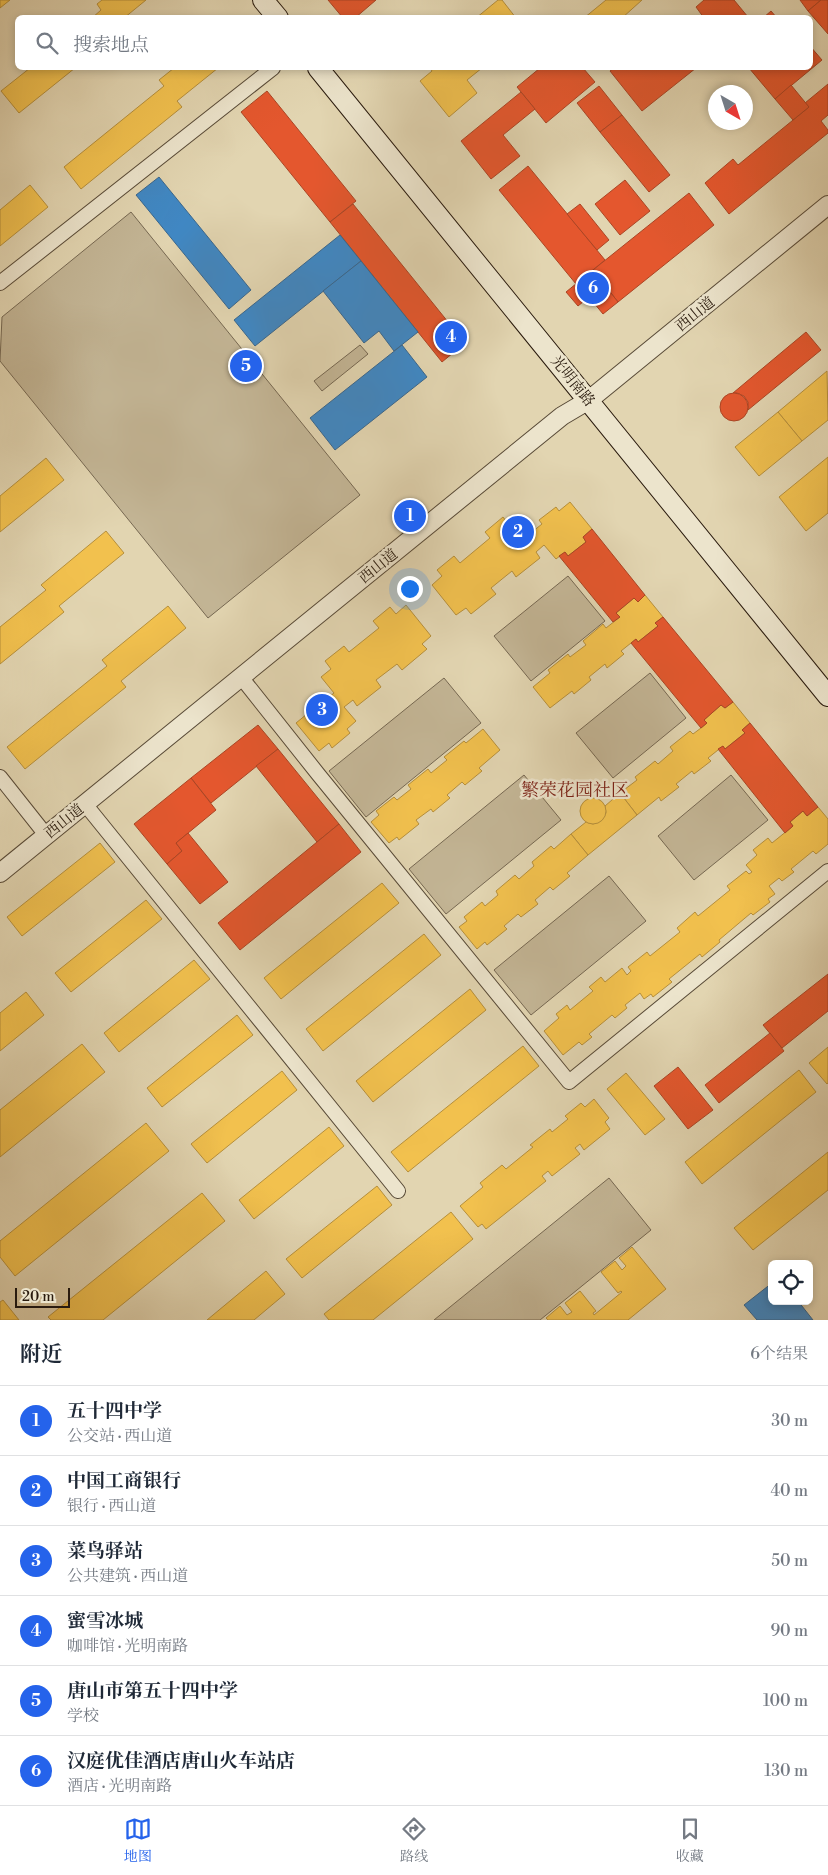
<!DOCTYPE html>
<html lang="zh">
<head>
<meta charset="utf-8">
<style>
  :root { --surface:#fff; --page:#f6f6f7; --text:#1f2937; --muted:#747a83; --line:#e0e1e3; --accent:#2563eb }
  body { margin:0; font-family:"Libre Bodoni","Noto Serif SC",serif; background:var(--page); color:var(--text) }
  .controls { position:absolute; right:15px; bottom:15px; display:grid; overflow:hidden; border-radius:8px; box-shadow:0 2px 8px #0003 }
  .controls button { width:45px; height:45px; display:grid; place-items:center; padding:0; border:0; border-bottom:1px solid var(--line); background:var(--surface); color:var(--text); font:25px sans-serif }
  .compass { position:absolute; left:708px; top:85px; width:45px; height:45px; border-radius:50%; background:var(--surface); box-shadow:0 2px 8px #0003; rotate:141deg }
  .scale { position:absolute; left:15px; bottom:12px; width:55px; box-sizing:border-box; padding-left:5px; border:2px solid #2a1b0e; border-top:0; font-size:14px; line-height:18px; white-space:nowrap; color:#2a1b0e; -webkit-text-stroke:4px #ece4cc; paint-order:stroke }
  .you { position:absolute; left:409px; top:588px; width:18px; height:18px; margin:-12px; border:4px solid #fff; border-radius:50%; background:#1a73e8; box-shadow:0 0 0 8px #1a73e833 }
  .badge { display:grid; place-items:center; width:32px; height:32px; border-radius:50%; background:var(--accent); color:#fff; font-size:16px; font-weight:700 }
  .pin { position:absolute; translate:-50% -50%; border:2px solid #fff; box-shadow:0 1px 5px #0006 }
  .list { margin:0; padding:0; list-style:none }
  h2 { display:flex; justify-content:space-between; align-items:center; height:65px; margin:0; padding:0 20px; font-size:21px }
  h2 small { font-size:16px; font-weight:400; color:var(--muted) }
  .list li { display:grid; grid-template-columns:32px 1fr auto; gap:15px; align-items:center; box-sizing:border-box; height:70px; padding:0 20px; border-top:1px solid var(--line) }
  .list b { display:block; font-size:19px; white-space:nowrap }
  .list p { margin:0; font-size:16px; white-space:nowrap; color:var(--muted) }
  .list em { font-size:16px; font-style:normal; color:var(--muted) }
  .icon { flex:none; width:28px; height:28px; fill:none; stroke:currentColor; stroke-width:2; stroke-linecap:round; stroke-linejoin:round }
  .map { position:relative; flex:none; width:828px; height:1320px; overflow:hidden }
  .search { position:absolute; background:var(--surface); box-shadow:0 2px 8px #0003; left:15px; right:15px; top:15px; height:55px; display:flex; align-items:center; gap:12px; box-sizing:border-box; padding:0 18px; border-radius:8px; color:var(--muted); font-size:19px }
  .sheet { height:485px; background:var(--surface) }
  nav { display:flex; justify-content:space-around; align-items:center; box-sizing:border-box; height:70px; border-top:1px solid var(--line); background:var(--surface); font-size:14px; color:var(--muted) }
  nav a { display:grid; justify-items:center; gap:2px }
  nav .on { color:var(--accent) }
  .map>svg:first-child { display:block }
  .green { fill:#c3b595; stroke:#766852 }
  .homes { fill:#f2c14e; stroke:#b68f3b }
  .shops { fill:#e4572e; stroke:#ac4524 }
  .schools { fill:#3f88c5; stroke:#39678e }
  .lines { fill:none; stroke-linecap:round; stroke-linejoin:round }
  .minor-casing { stroke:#584a37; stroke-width:16 }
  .tertiary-casing { stroke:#584a37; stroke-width:20 }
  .secondary-casing { stroke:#2a1b0e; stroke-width:22 }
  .minor { stroke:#ece4cc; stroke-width:14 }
  .tertiary { stroke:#ece4cc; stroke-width:18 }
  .secondary { stroke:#ece4cc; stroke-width:20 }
  .labels { text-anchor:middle; stroke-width:5; stroke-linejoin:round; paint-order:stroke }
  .street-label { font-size:15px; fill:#2a1b0e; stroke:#ece4cc }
  .quarter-label { font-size:18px; fill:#7a1f14; stroke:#ece4cc }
</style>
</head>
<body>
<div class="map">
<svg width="828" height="1320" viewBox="0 0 828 1320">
  <rect width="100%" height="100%" fill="#e2d5b1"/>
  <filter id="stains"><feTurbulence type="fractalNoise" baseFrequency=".004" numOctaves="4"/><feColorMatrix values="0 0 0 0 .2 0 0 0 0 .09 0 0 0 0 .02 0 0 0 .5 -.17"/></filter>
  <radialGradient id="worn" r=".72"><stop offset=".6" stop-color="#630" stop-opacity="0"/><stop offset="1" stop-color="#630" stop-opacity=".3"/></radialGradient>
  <g class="green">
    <polygon points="131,212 360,495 208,618 0,361 2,317"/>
    <polygon points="360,345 368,354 322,391 314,381"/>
    <polygon points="568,576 605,621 531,681 494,636"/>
    <polygon points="650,673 686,718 613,778 576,733"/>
    <polygon points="444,678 481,723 366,817 329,771"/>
    <polygon points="524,775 561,820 446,914 409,869"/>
    <polygon points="731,775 768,820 694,880 658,836"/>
    <polygon points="609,876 646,921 531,1015 494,970"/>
    <polygon points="609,1178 651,1230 540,1320 434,1320"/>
  </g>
  <g class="homes">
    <polygon points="0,0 10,0 0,8"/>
    <polygon points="102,0 146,0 124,18 92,18 101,10 97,4"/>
    <polygon points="498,0 502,0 516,18 476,18"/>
    <polygon points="606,0 642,0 622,18 584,18"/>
    <polygon points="30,68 75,68 19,113 1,91"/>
    <polygon points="174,68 218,68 177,101 182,107 81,189 64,167 164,86 159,80"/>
    <polygon points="430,68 482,68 467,80 477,93 449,117 420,81 432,71"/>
    <polygon points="30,185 48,207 0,246 0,210"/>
    <polygon points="827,371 828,420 802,441 778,412"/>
    <polygon points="778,412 802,441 759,476 735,447"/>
    <polygon points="828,457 828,513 806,531 779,497"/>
    <polygon points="46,458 64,480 0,532 0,496"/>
    <polygon points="570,502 592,529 583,537 586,542 568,556 565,552 556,559 544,545 536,552 540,558 516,577 512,571 491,588 496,594 471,614 466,608 456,615 432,585 442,576 437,570 454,556 460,563 490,538 485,532 503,517 509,525 520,516 532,532 542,524 539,520 556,507 559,511"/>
    <polygon points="106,531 124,553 59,606 64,612 0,664 0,627 46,590 41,585"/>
    <polygon points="645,595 663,617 655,623 658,626 638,642 636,639 621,651 624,654 607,668 605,664 589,677 591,680 574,694 572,691 550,708 533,687 550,673 548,670 568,654 570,657 586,645 583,641 603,624 606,628 620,617 616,613 634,598 638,602"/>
    <polygon points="406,605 431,636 422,644 427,649 402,670 397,664 376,680 381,687 357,706 353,700 344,707 356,721 347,729 350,733 332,748 329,743 319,751 296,723 307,714 305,710 321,697 324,701 334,693 321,677 331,669 325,661 344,646 349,652 379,628 373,621 390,607 396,614"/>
    <polygon points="168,606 186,628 121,681 126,687 25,769 7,747 107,666 102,660"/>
    <polygon points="733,702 750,723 742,730 745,733 725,749 723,746 708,758 711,761 694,774 692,771 676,784 679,787 661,801 659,797 637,815 620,793 637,780 635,777 655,761 658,764 673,751 670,747 690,731 693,734 701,728 707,723 704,720 721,705 725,708"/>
    <polygon points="483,729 500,750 479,768 482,771 465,785 462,782 447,795 450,798 433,812 431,809 416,820 419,824 399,840 397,837 389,843 371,822 379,815 376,811 394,797 397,800 411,789 408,785 428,769 431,773 447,760 444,757 464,741 466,743"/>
    <polygon points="620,793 637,815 588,855 571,834 586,822 593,824 601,821 606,813 605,806"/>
    <circle cx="593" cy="811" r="13"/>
    <polygon points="818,807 828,819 828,844 816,854 813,851 791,869 794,872 782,881 779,878 769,886 775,894 768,899 770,902 753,915 751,913 719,940 720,942 702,957 700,954 669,979 672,982 653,997 651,994 644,999 640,993 625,1005 627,1008 615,1018 612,1015 589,1034 592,1037 582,1045 579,1042 563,1055 544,1031 559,1018 556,1014 567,1005 570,1010 593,991 589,987 601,977 605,982 622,968 627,975 631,971 628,967 647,952 650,956 680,932 677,928 695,912 698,916 730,890 727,886 746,871 749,874 752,872 746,865 757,855 753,850 768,838 772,843 793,826 790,822 803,811 807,816"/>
    <polygon points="571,834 588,855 567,873 570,876 553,890 550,887 535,900 538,904 521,917 518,914 504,926 507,929 487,945 485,942 477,949 459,927 467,921 464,917 482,902 485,906 498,895 496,891 515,875 519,879 534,866 532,862 551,846 554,849"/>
    <polygon points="100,843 115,862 22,936 7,917"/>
    <polygon points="382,883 399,903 281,999 264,978"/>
    <polygon points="146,900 162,919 71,992 55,973"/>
    <polygon points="424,934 441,955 323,1051 306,1029"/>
    <polygon points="194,960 210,979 119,1052 104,1033"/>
    <polygon points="470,989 486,1010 373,1102 356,1081"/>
    <polygon points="26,992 44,1015 0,1051 0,1013"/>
    <polygon points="237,1015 253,1035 162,1107 147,1088"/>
    <polygon points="82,1044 105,1072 0,1157 0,1110"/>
    <polygon points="523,1046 539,1066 408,1172 391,1152"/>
    <polygon points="828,1047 828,1083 827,1084 809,1063"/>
    <polygon points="799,1070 816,1092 702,1184 685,1162"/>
    <polygon points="282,1071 297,1090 207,1163 191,1144"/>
    <polygon points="626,1073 665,1119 645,1135 607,1089"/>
    <polygon points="594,1099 609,1118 605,1122 610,1129 584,1150 580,1144 575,1148 580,1154 552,1176 548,1171 542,1176 546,1181 486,1229 482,1224 478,1227 460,1206 483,1187 480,1183 502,1165 506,1169 533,1147 530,1145 550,1129 552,1132 568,1119 565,1116 581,1103 585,1107"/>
    <polygon points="146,1123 169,1151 15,1276 0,1257 0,1241"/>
    <polygon points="329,1127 344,1146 254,1219 239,1200"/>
    <polygon points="828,1152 828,1190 753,1250 734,1228"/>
    <polygon points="377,1186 392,1205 302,1278 286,1259"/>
    <polygon points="202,1193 225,1221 103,1320 51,1320 48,1317"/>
    <polygon points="451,1212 473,1239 373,1320 329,1320 324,1314"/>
    <polygon points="632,1247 666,1289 628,1320 548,1320 546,1318 560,1306 567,1315 572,1312 565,1303 580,1291 596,1311 593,1313 594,1315 622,1292 621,1291 618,1293 601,1272 615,1261 622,1270 626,1266 619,1258"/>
    <polygon points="266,1271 285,1294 254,1320 207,1320"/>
    <polygon points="3,1300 19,1320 0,1320 0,1302"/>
  </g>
  <g class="shops">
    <polygon points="328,0 376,0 355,18 343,18"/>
    <polygon points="704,0 734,0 748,17 704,18 696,7"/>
    <polygon points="800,0 821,0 808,11"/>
    <polygon points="821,0 828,0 828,34 808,11"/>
    <polygon points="771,11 777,18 763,18"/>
    <polygon points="810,46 822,60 775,99 749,68 810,68"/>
    <polygon points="540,68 583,68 595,82 546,123 517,87"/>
    <polygon points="614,68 696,68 642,111 610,71"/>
    <polygon points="828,84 828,115 821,121 828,130 828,133 729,214 705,183 733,159 738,165 809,107 805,103"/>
    <polygon points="791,85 809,107 793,120 775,99"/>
    <polygon points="599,86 622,115 600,132 577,103"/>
    <polygon points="267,91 356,201 330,222 241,112"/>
    <polygon points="521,92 535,109 503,135 520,156 491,179 461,141"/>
    <polygon points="622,115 670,175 649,192 600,132"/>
    <polygon points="528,166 605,260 576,284 499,190"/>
    <polygon points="625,180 650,211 620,235 595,204"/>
    <polygon points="689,193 714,225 618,302 593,270"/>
    <polygon points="353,204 465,343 442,362 330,222"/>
    <polygon points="580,204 609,240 597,250 567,214"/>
    <polygon points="593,270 618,302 603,314 589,297 578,306 566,292"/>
    <polygon points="806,332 821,350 748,410 748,402 744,396 737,393 733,393"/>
    <circle cx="734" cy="407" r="14"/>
    <polygon points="592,529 645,595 638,602 634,598 616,613 620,617 613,622 559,556 565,552 568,556 586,542 583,537"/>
    <polygon points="663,617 733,702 725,708 721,705 704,720 707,723 701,728 631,643 636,639 638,642 658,626 655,623"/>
    <polygon points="750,723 818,807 807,816 803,811 790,822 793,826 785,833 718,749 723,746 725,749 745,733 742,730"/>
    <polygon points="258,725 278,749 211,803 191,778"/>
    <polygon points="278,749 339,824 317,842 256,766"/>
    <polygon points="191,778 216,810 176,843 182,851 167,864 134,824"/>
    <polygon points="339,824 361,852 240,950 218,923"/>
    <polygon points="188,833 228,882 200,904 167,864 182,851 176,843"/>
    <polygon points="828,974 828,1011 782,1048 763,1025"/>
    <polygon points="770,1033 784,1051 719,1103 705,1085"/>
    <polygon points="678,1067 713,1110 688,1129 654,1086"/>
  </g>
  <g class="schools">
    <polygon points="159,177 251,290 229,309 136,195"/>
    <polygon points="340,235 361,261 255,346 234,320"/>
    <polygon points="361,261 418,332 394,351 379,331 364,343 323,291"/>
    <polygon points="402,345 427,377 335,450 310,418"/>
    <polygon points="772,1283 772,1301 798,1301 813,1320 757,1320 744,1305"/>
  </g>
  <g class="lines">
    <defs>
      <g id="minor">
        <polyline points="0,283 273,68"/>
        <polyline points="241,677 318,774 569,1082 828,871"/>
        <polyline points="0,777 46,835"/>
        <polyline points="85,804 398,1191"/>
      </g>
      <polyline id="tertiary" points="0,873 562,416 589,400 828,205"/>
      <g id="secondary">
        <polyline points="263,0 278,18"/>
        <polyline points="318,68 828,696"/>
      </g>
    </defs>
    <use href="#minor" class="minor-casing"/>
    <use href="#tertiary" class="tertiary-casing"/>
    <use href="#secondary" class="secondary-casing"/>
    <use href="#minor" class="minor"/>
    <use href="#tertiary" class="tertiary"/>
    <use href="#secondary" class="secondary"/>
  </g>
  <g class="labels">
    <g class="street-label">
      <text transform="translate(695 314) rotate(-39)" y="5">西山道</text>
      <text transform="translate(573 381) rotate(51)" y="5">光明南路</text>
      <text transform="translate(378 566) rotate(-39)" y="5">西山道</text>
      <text transform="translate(64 821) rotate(-39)" y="5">西山道</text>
    </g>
    <g class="quarter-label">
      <text x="575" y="796">繁荣花园社区</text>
    </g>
  </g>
  <rect width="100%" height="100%" filter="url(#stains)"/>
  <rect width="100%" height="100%" fill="url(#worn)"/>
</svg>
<div class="controls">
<button><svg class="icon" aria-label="locate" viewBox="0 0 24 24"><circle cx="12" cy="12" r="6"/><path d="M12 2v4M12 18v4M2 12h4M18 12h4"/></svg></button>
</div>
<svg class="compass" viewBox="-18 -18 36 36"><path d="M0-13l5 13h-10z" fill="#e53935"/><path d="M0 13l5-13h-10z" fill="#747a83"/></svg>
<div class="scale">20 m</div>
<div class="you"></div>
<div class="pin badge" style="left:410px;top:516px">1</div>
<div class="pin badge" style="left:518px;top:532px">2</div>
<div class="pin badge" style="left:322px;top:710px">3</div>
<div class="pin badge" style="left:451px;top:337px">4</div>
<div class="pin badge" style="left:246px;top:366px">5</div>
<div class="pin badge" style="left:593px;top:288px">6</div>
<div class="search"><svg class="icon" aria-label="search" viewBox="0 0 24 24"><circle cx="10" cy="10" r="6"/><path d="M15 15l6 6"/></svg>搜索地点</div>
</div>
<section class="sheet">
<h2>附近<small>6个结果</small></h2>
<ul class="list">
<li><span class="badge">1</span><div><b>五十四中学</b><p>公交站 · 西山道</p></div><em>30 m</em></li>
<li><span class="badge">2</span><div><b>中国工商银行</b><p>银行 · 西山道</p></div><em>40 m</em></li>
<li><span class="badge">3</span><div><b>菜鸟驿站</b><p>公共建筑 · 西山道</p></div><em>50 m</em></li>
<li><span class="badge">4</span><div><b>蜜雪冰城</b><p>咖啡馆 · 光明南路</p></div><em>90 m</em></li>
<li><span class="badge">5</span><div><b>唐山市第五十四中学</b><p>学校</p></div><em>100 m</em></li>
<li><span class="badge">6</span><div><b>汉庭优佳酒店唐山火车站店</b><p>酒店 · 光明南路</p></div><em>130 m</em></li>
</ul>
</section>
<nav>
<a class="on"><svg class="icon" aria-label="map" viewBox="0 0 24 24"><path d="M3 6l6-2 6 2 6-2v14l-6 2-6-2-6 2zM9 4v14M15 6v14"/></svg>地图</a>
<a><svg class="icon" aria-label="directions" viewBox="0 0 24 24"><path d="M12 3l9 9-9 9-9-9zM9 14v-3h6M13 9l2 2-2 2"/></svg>路线</a>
<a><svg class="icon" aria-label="saved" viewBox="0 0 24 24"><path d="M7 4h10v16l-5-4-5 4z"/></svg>收藏</a>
</nav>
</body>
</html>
